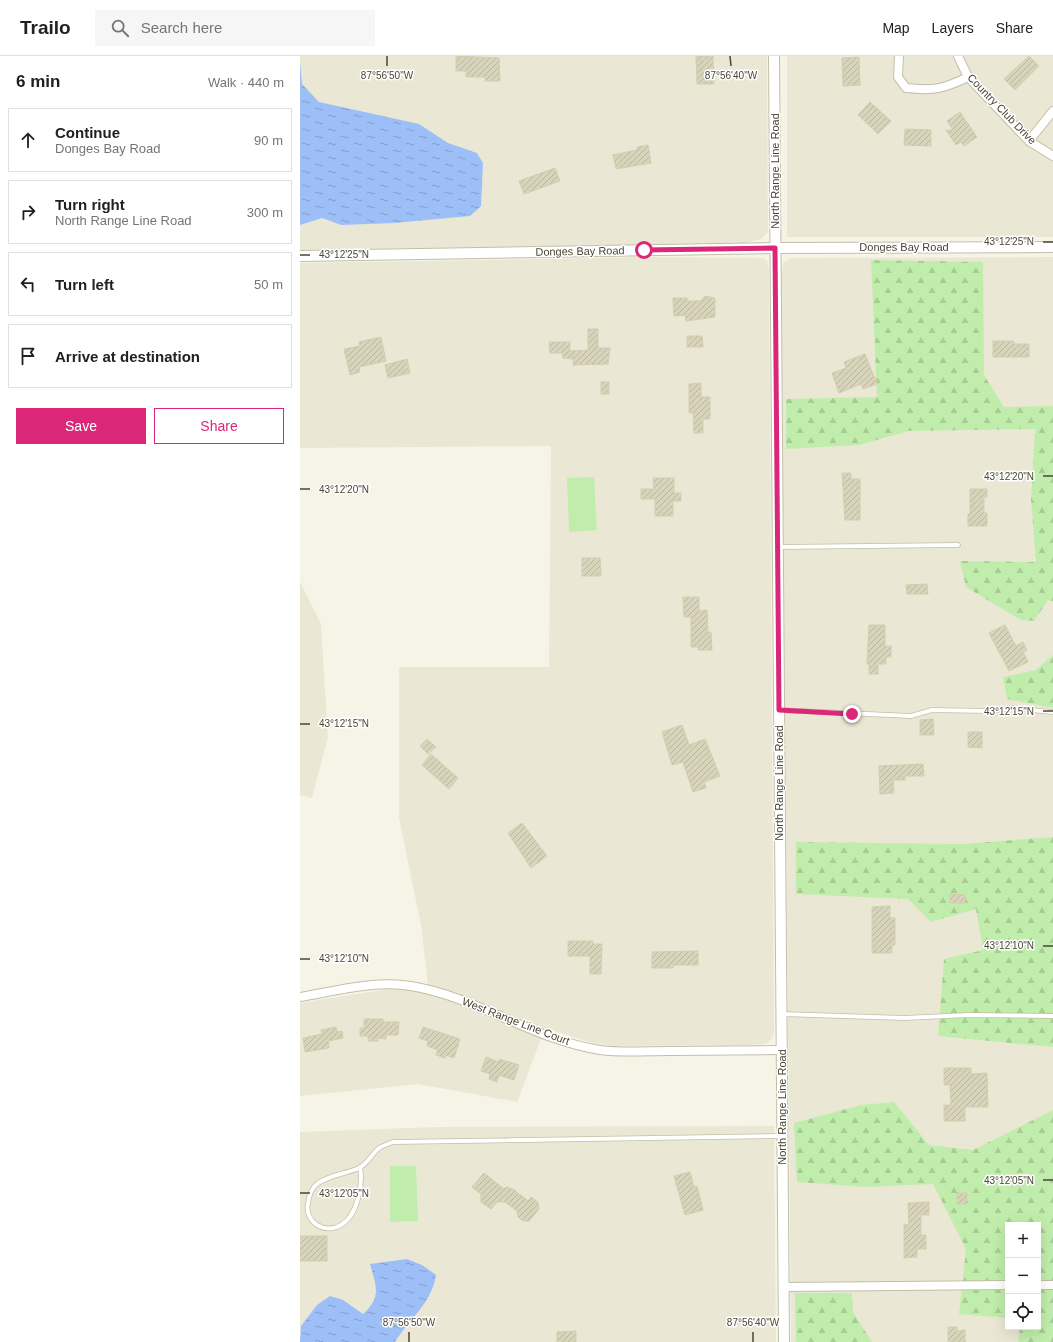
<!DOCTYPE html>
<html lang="en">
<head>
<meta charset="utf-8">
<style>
  :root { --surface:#fff; --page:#f6f6f6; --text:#202124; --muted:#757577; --line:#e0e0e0; --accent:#db2777 }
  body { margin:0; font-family:Arial,sans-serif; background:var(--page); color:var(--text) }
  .controls { position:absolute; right:12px; bottom:12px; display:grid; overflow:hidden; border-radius:0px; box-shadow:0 4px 16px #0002 }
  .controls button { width:36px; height:36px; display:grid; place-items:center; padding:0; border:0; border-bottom:1px solid var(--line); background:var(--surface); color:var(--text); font:20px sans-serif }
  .stop { position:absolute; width:12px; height:12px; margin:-9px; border:3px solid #db2777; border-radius:50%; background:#fff }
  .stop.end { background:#db2777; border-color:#fff; box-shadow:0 1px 4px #0008 }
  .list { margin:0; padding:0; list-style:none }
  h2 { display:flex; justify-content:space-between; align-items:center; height:52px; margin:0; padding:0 16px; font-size:17px }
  h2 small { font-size:13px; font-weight:400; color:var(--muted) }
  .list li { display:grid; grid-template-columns:26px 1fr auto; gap:12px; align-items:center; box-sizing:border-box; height:64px; margin:0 8px 8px; padding:0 8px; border:1px solid var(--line); border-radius:0px }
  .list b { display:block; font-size:15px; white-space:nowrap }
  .list p { margin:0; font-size:13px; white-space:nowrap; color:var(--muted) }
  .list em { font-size:13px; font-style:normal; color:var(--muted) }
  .actions { display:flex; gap:8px; padding:12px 16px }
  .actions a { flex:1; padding:9px 0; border:1px solid var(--accent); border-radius:0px; text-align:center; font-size:14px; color:var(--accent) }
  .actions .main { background:var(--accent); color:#fff }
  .icon { flex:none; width:22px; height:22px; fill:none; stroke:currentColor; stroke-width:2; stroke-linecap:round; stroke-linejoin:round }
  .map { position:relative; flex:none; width:753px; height:1286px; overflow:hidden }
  header { display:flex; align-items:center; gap:24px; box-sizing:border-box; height:56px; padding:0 20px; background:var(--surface); border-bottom:1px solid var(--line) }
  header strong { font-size:19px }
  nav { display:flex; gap:22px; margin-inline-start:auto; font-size:14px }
  .search { width:280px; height:36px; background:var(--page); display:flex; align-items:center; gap:10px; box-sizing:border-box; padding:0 14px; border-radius:0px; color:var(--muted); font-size:15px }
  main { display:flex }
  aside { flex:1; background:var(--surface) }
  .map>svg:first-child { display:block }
  .residential { fill:#eae8d4; fill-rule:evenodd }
  .forest { fill:url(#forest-firs) }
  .green { fill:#c1edac }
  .water { fill:url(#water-ripples) }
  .building { fill:url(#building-hatch); stroke:#d4cdad }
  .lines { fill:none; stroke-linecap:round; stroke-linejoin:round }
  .service-casing { stroke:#c2bfa8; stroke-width:5.5 }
  .minor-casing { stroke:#c2bfa8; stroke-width:10 }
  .tertiary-casing { stroke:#c2bfa8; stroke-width:12 }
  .service { stroke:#fff; stroke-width:4 }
  .minor { stroke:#fff; stroke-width:8 }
  .tertiary { stroke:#fff; stroke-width:10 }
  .route { stroke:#db2777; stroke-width:5 }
  .ticks { fill:none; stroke:#494635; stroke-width:1.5 }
  .labels { text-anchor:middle; stroke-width:3; stroke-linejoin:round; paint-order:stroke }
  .street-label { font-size:11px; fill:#494635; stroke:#fff }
  .ticks-label { font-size:10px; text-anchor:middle; fill:#494635; stroke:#fff; stroke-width:3; stroke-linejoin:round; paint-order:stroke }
</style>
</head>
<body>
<header>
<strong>Trailo</strong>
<div class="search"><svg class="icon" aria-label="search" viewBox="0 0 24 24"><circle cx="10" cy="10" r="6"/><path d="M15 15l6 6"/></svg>Search here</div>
<nav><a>Map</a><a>Layers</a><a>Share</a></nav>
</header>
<main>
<aside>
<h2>6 min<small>Walk · 440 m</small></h2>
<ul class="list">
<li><svg class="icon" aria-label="ahead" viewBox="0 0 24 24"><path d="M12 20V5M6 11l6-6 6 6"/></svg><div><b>Continue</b><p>Donges Bay Road</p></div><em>90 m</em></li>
<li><svg class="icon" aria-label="right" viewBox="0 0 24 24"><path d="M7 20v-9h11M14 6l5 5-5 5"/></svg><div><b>Turn right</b><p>North Range Line Road</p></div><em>300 m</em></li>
<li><svg class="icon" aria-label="left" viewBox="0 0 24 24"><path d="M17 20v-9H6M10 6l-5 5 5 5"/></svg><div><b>Turn left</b></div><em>50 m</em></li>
<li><svg class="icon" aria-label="arrive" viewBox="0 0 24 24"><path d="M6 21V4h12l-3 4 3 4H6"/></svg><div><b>Arrive at destination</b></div></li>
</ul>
<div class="actions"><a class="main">Save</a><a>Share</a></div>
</aside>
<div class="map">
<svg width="753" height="1286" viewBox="0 0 753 1286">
  <defs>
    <pattern id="forest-firs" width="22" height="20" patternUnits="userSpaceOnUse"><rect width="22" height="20" fill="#c1edac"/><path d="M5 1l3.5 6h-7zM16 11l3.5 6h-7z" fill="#a7cd95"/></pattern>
    <pattern id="water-ripples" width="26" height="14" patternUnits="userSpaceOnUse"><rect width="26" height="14" fill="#9dbff8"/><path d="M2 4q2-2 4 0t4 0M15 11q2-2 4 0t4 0" fill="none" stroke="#829dca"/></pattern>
    <pattern id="building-hatch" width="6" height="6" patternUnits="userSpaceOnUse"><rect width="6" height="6" fill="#d8d3bb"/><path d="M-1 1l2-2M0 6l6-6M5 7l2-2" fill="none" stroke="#bbb6a1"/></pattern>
  </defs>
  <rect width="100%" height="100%" fill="#f5f4e7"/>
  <g class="residential">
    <polygon points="0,0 467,0 468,176 461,183 444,187 0,194"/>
    <rect x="487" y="0" width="266" height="181"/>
    <polygon points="353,201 463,202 467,205 469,214 474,976 472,983 466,988 450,989 313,990 292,987 245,972 217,1046 118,1028 0,1040 0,947 88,933 117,934 129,938 121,869 99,762 99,611 249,611 251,390 0,392 0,207"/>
    <path d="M753,201V1286H491L481,223L483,207L490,202ZM708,1169H738V1271H708Z"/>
    <polygon points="0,526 21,568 28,681 12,742 0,739"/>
    <polygon points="474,1070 476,1286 0,1286 0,1076 137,1071"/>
  </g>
  <g class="forest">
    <polygon points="571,204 683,206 684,319 704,351 753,350 753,545 748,544 734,565 721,564 666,531 660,505 736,506 731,443 735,373 608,375 559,389 486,393 486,343 577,341"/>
    <polygon points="753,599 753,652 707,643 703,621 736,614"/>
    <polygon points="753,781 753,991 638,980 644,903 683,894 676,853 631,866 608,843 496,838 496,786 662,788"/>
    <polygon points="594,1046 629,1089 673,1094 753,1054 753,1286 718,1286 720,1271 738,1271 738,1169 708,1169 708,1262 659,1258 666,1193 633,1128 565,1131 497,1126 494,1067 561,1049"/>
    <polygon points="495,1237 552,1237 553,1256 572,1286 496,1286"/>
  </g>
  <g class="green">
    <polygon points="294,421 297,474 269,476 267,422"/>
    <polygon points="90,1110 116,1110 118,1165 90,1166"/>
  </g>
  <g class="water">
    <polygon points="0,6 2,28 19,46 119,68 148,87 177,97 183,107 181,150 170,160 94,167 41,169 22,162 0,169"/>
    <path d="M107,1203L122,1209L136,1219C132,1247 109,1263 95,1286H0L1,1270L17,1249L30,1240L43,1244L63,1258C82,1241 76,1230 70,1208Z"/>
  </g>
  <g class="building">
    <polygon points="156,0 199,2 200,25 185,25 185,21 166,21 166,15 156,15"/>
    <polygon points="396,0 413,0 414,28 397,28"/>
    <polygon points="729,0 739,10 715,34 704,23"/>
    <polygon points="559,1 560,29 543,30 542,2"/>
    <polygon points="570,46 591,65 578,78 558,59"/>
    <polygon points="660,56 677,81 664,90 661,86 656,89 646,74 653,74 647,65"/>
    <polygon points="605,73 631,74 631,90 604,89"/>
    <polygon points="348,89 351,107 316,113 313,99 337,94 337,91"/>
    <polygon points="255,112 260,125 224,138 219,125"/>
    <polygon points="405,240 415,242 415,261 386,265 385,259 374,260 373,242 387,242 387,245 400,245"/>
    <polygon points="288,273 298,273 298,292 310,292 308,308 273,309 273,303 263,302 262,297 250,297 249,286 270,286 270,295 288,294"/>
    <polygon points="387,280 402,280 403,291 387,291"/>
    <polygon points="81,281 86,305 59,311 60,316 50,319 44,293 60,290 59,286"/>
    <polygon points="693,285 714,285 714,288 729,288 729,301 693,301"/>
    <polygon points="565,298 577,328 563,333 561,328 539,337 532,317 546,312 544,306"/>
    <polygon points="107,303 110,317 88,322 85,309"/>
    <rect x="301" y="326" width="8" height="12"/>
    <polygon points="401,327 401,341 410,341 410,363 403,363 403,377 394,377 393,357 389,357 389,328"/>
    <polygon points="542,417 551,417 551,423 560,423 560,464 545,464"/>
    <polygon points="353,422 374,422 374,437 381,437 381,445 373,445 373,460 355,460 355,443 341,443 341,433 354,433"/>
    <polygon points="670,433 687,433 687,441 684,441 684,457 687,457 687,470 668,470 668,458 670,458"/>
    <polygon points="282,502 300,502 301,520 282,520"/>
    <polygon points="627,528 628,538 607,538 606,529"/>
    <polygon points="383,541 399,541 399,555 407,554 408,577 411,576 412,594 398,594 398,591 391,591 391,561 384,561"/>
    <polygon points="569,569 585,569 585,590 591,590 591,601 586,601 586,608 578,608 578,618 569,618 569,608 567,608"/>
    <polygon points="705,569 716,590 723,586 727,594 723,596 728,606 709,615 689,577"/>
    <polygon points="633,663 634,679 620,679 620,664"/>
    <polygon points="382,669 389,689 405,683 420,720 404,726 406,732 393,736 383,706 372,709 362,676"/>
    <polygon points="668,676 682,676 682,692 668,691"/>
    <polygon points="127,683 136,691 128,698 120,690"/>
    <polygon points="131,698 158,722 149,733 122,709"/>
    <polygon points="623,708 624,720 605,720 605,724 593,724 594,737 580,738 579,710"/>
    <polygon points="222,767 247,800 231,812 208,777"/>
    <polygon points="650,838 665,839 665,847 650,847"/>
    <polygon points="590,850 590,862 595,862 595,889 592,889 592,897 572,897 572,851"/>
    <polygon points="268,885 293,885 293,888 302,888 301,918 290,918 290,900 268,900"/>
    <polygon points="398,895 398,909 373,909 373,912 352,912 352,896"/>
    <polygon points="64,963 83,963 83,966 99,966 98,979 86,979 86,983 78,982 78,985 68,985 68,980 60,980 60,972 64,972"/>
    <polygon points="36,971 37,976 42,975 43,982 28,985 29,992 5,996 3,982 22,978 21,974"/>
    <polygon points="123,971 160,983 154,1002 146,999 145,1002 136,999 138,994 127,990 128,985 119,982"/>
    <polygon points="186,1001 198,1006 199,1003 219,1009 214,1024 199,1019 197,1026 189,1023 190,1018 181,1015"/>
    <polygon points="644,1012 671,1012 671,1018 687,1017 688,1051 665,1051 665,1065 644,1065 644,1049 651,1049 650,1029 644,1029"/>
    <polygon points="390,1116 394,1131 397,1130 403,1154 385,1159 374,1120"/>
    <polygon points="184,1117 204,1133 206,1131 213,1133 228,1145 231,1141 238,1146 239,1153 229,1165 223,1165 218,1161 217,1155 205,1146 197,1146 191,1153 181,1146 181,1138 172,1131"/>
    <polygon points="657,1137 667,1137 666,1148 657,1148"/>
    <polygon points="629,1146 629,1159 621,1159 621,1179 626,1179 626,1193 617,1193 617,1201 604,1202 604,1169 609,1168 608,1147"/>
    <rect x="0" y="1180" width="27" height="25"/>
    <polygon points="648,1271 657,1271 657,1275 665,1274 665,1286 648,1286"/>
    <polygon points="276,1275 276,1286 257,1286 257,1276"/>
  </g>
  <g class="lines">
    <defs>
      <g id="service">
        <polyline points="478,491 658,489"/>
        <polyline points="479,654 611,660 632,654 687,655 712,652 753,656"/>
        <polyline points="481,958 604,962 668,959 753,960"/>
        <path d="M60,1111C63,1128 58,1159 41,1169C25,1179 4,1166 8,1147C9,1139 11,1133 17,1128C28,1119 46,1118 59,1112C67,1108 72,1098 79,1092C82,1090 88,1088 93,1086L482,1080"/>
      </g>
      <g id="minor">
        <path d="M599,0L598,21L606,32C634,35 643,33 668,21"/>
        <polyline points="658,0 668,21 729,85 753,100"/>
        <polyline points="729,85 753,55"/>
        <path d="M0,941C36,935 75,924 111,930C177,941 234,984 300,994C323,997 346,995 369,995C407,995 444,994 481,994"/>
        <polyline points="738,1229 753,1229"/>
        <polyline points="484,1231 708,1229"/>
      </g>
      <g id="tertiary">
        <polyline points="474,0 484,1286"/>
        <polyline points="0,200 475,192 753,191"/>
      </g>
    </defs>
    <use href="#service" class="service-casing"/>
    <use href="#minor" class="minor-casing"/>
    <use href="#tertiary" class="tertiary-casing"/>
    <use href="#service" class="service"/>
    <use href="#minor" class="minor"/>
    <use href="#tertiary" class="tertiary"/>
  </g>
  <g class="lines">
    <polyline class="route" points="344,194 475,192 479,654 552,658"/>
  </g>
  <path class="ticks" d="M87,0V10M430,0L431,10M743,186H753M0,199H10M743,420H753M0,433H10M743,655H753M0,668H10M743,890H753M0,903H10M743,1124H753M0,1137H10M109,1276V1286M453,1276V1286"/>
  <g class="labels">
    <g class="street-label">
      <text transform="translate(702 53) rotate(46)" y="4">Country Club Drive</text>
      <text transform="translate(475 115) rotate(-90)" y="4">North Range Line Road</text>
      <text x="604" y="195">Donges Bay Road</text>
      <text transform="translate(280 195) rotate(-1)" y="4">Donges Bay Road</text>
      <text transform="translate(479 727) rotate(-90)" y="4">North Range Line Road</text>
      <text transform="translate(216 965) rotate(21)" y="4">West Range Line Court</text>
      <text transform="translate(482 1051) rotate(-90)" y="4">North Range Line Road</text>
    </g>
  </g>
  <g class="ticks-label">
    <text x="87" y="23">87°56'50"W</text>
    <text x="431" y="23">87°56'40"W</text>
    <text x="709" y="189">43°12'25"N</text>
    <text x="44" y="202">43°12'25"N</text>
    <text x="709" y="424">43°12'20"N</text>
    <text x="44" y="437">43°12'20"N</text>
    <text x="709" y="659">43°12'15"N</text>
    <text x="44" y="671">43°12'15"N</text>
    <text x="709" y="893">43°12'10"N</text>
    <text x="44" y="906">43°12'10"N</text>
    <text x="709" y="1128">43°12'05"N</text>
    <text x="44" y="1141">43°12'05"N</text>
    <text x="109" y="1270">87°56'50"W</text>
    <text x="453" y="1270">87°56'40"W</text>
  </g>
</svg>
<div class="controls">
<button>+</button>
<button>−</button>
<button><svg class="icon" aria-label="locate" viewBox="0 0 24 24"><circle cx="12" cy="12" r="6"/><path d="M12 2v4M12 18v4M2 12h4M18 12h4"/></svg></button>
</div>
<div class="stop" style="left:344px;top:194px"></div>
<div class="stop end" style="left:552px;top:658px"></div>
</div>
</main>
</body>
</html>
